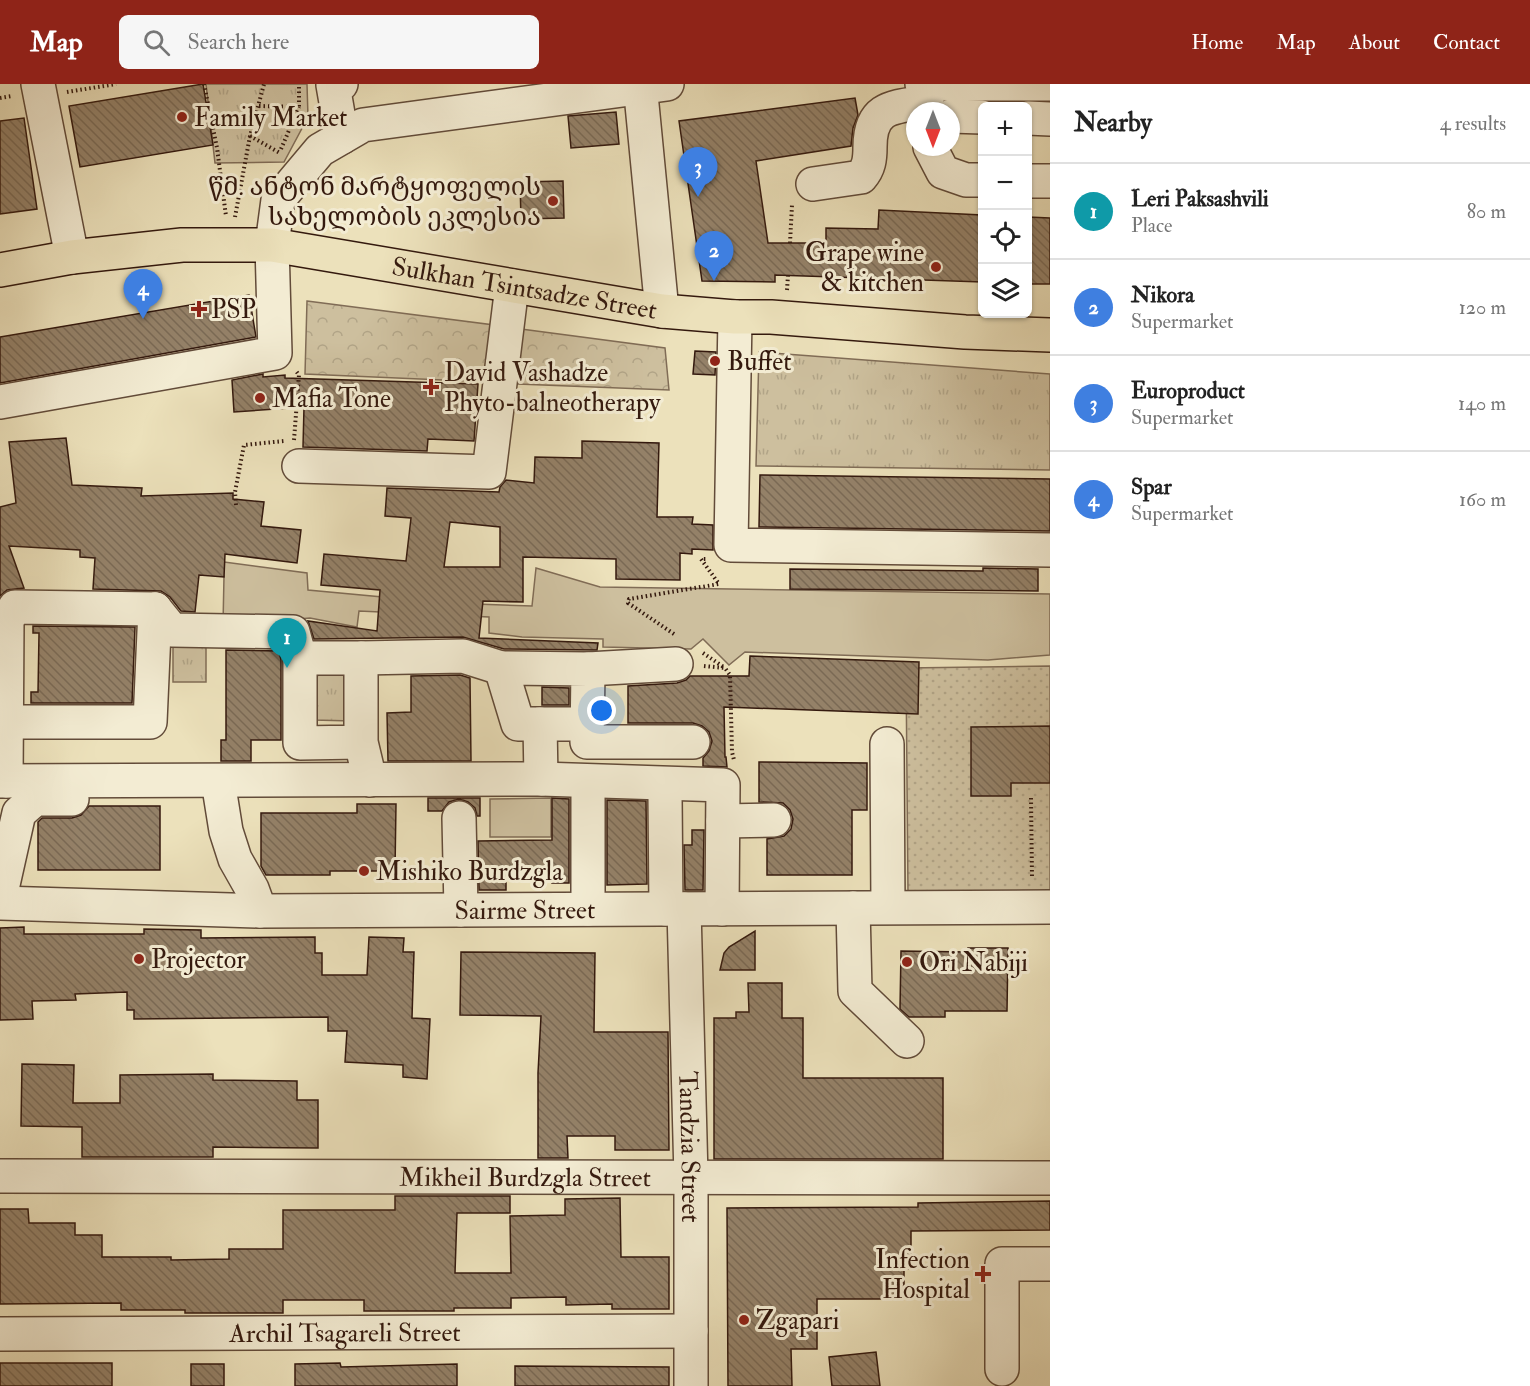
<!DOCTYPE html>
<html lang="en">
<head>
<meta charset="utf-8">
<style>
  :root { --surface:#fff; --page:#f6f6f6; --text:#222; --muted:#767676; --line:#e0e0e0; --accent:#8f2418 }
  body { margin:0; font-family:"IM FELL Double Pica","Noto Serif Georgian",serif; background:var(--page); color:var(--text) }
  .controls { position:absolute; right:18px; top:18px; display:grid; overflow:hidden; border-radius:9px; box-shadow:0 2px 4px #0004 }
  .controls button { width:54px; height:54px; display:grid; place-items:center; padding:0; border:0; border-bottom:2px solid var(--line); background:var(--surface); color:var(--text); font:30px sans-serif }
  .compass { position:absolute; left:906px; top:18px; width:54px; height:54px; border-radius:50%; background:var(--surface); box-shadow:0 2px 4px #0004; rotate:180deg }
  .you { position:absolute; left:602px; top:627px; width:21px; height:21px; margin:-15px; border:4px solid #fff; border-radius:50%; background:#1a73e8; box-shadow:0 0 0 9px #1a73e833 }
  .badge { display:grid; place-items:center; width:39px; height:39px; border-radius:50%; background:var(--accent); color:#fff; font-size:20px; font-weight:700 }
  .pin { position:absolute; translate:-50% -50px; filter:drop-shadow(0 2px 3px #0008) }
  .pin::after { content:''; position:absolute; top:32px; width:21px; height:18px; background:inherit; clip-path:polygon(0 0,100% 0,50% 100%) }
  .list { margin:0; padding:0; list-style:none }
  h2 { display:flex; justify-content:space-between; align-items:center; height:78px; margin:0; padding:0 24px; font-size:26px }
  h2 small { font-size:20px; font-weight:400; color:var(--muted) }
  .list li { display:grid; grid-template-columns:39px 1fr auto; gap:18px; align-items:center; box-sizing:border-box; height:96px; padding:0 24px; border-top:2px solid var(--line) }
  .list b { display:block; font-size:22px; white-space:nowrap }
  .list p { margin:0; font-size:20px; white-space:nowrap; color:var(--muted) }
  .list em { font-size:20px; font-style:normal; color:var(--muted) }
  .icon { flex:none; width:33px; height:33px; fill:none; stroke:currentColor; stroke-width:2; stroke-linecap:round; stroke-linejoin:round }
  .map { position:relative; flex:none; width:1050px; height:1302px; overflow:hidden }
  header { display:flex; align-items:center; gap:36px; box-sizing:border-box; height:84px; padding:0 30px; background:var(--accent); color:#fff }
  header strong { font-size:28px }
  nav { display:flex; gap:33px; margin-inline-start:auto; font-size:21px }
  .search { width:420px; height:54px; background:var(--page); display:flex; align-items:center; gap:15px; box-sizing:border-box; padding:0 21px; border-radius:9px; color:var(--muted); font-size:22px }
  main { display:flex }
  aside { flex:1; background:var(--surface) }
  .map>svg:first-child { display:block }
  .grass { fill:#cdbf9e; stroke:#806c56; stroke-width:1.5 }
  .forest { fill:url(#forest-crowns); stroke:#806c56; stroke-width:1.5 }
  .park { fill:url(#park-tufts); stroke:#806c56; stroke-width:1.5 }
  .garden { fill:url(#garden-dots); stroke:#806c56; stroke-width:1.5 }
  .building { fill:url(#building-back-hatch); stroke:#34190e; stroke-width:1.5; fill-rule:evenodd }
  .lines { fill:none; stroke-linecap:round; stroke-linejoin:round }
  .minor-casing { stroke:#624b39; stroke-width:36 }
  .major-casing { stroke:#34190e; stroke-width:36 }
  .path { stroke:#34190e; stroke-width:4; stroke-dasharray:1.5 3; stroke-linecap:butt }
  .minor { stroke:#f3ecd3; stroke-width:33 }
  .major { stroke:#ece1bb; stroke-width:33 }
  .poi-dot { fill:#8f2418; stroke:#f3ecd3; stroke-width:2 }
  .labels { text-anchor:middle; stroke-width:6; stroke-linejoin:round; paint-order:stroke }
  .poi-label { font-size:26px; fill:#34190e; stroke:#f3ecd3; text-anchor:start }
  .street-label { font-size:26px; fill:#34190e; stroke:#f3ecd3 }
</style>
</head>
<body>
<header>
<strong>Map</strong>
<div class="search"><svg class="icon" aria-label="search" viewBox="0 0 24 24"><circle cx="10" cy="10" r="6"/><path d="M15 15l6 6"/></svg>Search here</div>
<nav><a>Home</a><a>Map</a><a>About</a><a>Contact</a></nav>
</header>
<main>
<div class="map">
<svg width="1050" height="1302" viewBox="0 0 1050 1302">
  <defs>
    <pattern id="forest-crowns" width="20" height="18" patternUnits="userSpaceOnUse" patternTransform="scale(1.5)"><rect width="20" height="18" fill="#cdbf9e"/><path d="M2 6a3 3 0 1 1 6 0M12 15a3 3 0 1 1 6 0" fill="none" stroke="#b1a487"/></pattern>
    <pattern id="park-tufts" width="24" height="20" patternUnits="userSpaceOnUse" patternTransform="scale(1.5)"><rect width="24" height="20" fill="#cdbf9e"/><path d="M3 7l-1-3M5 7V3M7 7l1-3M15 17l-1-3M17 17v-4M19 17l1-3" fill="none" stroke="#b1a487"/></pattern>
    <pattern id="garden-dots" width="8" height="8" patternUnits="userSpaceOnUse" patternTransform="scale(1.5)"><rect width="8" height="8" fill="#cdbf9e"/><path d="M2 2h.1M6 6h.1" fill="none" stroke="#b1a487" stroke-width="1.8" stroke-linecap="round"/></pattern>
    <pattern id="building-back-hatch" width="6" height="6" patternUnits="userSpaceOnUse" patternTransform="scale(1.5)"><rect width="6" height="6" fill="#948168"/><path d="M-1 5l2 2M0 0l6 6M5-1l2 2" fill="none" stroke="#7a6954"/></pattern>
  </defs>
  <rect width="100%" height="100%" fill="#ece1bb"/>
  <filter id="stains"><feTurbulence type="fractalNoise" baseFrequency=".00333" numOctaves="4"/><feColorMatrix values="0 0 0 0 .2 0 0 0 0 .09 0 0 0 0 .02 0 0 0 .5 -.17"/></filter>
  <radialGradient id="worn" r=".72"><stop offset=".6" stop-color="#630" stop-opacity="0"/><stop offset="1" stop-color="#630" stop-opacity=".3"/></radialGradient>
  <g class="grass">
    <polygon points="164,470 307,489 308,506 447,519 532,522 536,484 600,503 1050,510 1050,571 988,576 745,568 729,581 703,555 691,565 603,563 603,555 522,553 489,549 489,533 359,527 357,543 310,534 223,541 224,492 118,477"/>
    <polygon points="551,714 551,753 490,753 490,715"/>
  </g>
  <g class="forest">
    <polygon points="307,217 494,241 489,298 305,290"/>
    <polygon points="521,245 665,264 669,306 518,300"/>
  </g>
  <g class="park">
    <polygon points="206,0 307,0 308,33 284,78 215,79"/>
    <polygon points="759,268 1050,290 1050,386 756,382"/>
    <rect x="173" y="556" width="33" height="42"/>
    <polygon points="314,585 353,586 353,637 313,636"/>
  </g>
  <polygon class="garden" points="1050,582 1050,809 908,809 906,584"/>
  <g class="building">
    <polygon points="203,0 213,61 80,83 69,22"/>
    <polygon points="855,14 858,31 853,44 851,62 756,77 768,159 826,159 826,144 878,145 879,126 982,131 982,198 775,191 775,198 702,197 679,37"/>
    <polygon points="616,28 619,60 571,64 568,32"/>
    <polygon points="24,34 37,125 0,130 0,37"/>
    <polygon points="563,97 564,134 521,135 520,98"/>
    <polygon points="1028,133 1050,134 1050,200 1028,200"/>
    <polygon points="249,211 256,253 0,299 0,253"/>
    <polygon points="695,267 716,268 715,291 693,290"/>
    <polygon points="263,290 263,293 285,291 285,294 478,300 474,357 428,355 427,367 303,363 304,323 234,328 232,296"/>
    <polygon points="66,354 72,401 142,404 141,412 233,409 233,415 264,418 261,442 301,446 297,479 225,470 224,493 199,491 195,528 181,527 170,513 161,507 93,505 95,474 80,473 80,466 9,462 24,504 7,506 0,512 0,423 16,419 9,358"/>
    <path d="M582,357L659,359L657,433H693L692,440L713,441V466L692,465V470L680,469V496L616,495V475L523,473V518L483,517L479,554L598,559L597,566L504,565L463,553L314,555L308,537L377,547L380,506L321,501L324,470L406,477L411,434L385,432L387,404L499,408L500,403L506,396L534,399L535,373L582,374ZM450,438L500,443V483H444Z"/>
    <polygon points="760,391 1050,395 1050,447 759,443"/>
    <polygon points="983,484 1038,485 1038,507 790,505 790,485 983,487"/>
    <polygon points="33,542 135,543 132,619 31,619 31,608 38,608 39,549 33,549"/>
    <polygon points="226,566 279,567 281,576 281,656 251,656 251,677 221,677 221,656 226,656"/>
    <polygon points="750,572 919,578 918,630 724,623 725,673 726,673 727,683 703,682 703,674 709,667 712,657 709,648 702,642 693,639 628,639 628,602 677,599 686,596 690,592 749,592"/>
    <polygon points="460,591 470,594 471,677 388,677 387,629 411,628 411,592"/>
    <polygon points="542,603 569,604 569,621 542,621"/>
    <polygon points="1050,642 1050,699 1011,699 1011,712 971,712 971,643"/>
    <polygon points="759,678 867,679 867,726 852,726 852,791 767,791 767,755 784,752 791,745 793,735 790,726 783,719 759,718"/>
    <polygon points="428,714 480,714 480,732 477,732 475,724 468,718 459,715 449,718 442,727 428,727"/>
    <polygon points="552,714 569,715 569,799 552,799 552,787 506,787 506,806 479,806 478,757 552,756"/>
    <polygon points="607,716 646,717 647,800 607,801"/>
    <polygon points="357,720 396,720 395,787 330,787 330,791 266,791 261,782 261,729 357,729"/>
    <polygon points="89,722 160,722 160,786 38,786 38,738 42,734 72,734 81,731"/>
    <polygon points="692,746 704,746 703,806 685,806 684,761 692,761"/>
    <polygon points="24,843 24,850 144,850 144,845 201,846 201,854 315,853 315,869 322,869 322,891 367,891 369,853 404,854 403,868 414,868 412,934 430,935 427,995 403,993 403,981 345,978 347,947 328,947 328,933 134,935 134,926 127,926 127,908 75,910 76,916 32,917 33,935 0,936 0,844"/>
    <polygon points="755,847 755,886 720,886 724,869 729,863"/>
    <polygon points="968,864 1008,864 1007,927 945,927 945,933 909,933 900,925 901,867 968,868"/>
    <polygon points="461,868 595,869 594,948 668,948 669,1066 615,1066 615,1052 567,1052 568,1074 538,1074 538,989 541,932 460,931"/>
    <polygon points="748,899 782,899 782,934 803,934 803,994 943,994 943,1075 714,1075 714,934 736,934 736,928 749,928"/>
    <polygon points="22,980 74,981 73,1019 120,1019 120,991 213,990 213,996 297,997 297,1016 318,1016 318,1064 213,1063 213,1073 82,1073 82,1043 21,1042"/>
    <polygon points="395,1112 510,1112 510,1129 457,1129 455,1189 511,1189 510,1132 565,1131 565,1115 620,1114 621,1173 669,1173 669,1225 612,1225 612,1220 566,1221 566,1213 511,1214 511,1224 454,1224 454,1227 364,1227 364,1216 283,1216 283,1229 185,1229 185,1226 121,1226 121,1219 0,1220 0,1125 28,1125 29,1139 75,1139 75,1151 102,1151 102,1173 171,1173 171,1176 229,1175 229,1165 283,1165 283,1126 395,1126"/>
    <polygon points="1050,1117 1050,1146 911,1147 911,1185 904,1185 904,1209 895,1209 895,1215 817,1215 817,1265 791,1265 792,1302 728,1302 727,1124 918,1123 918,1119"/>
    <polygon points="876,1268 880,1302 832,1302 829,1273"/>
    <rect x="0" y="1279" width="112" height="23"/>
    <polygon points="340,1279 341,1283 457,1280 457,1302 295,1302 295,1280"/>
    <rect x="191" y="1280" width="33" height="22"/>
    <polygon points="515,1282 669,1283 669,1302 515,1302"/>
  </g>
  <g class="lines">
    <defs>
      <g id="minor">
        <polyline points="38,0 72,173"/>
        <polyline points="341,0 333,1 342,53"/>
        <polyline points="640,0 662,227"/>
        <polyline points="922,0 1050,0"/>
        <polyline points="951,32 982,33"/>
        <polyline points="1028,34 1050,35"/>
        <polyline points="930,63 943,88 966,96 982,96"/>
        <polyline points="1028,97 1050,97"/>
        <path d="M813,100L861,93C869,84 870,75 870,63C870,22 893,23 927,18"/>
        <polyline points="735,233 731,461 1050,466"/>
        <polyline points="0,318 275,269 272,161 278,116 320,66 363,41 667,0"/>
        <polyline points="299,382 489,388 512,202"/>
        <polyline points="155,525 172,546 293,548 300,574"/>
        <polyline points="361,574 463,572 501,584"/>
        <polyline points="588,585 676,580"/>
        <polyline points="7,638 150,638 155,525"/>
        <polyline points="540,640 541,695"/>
        <polyline points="587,640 518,640 501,584 588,585 587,658 693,658"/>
        <polyline points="361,658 300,659 300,574 361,574 361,658 370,696"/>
        <polyline points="887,660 888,823"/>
        <polyline points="0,697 541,695 723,701 722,825"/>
        <polyline points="6,697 7,536 15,523 155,525"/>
        <polyline points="218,697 226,747 235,775 252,805 260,827"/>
        <polyline points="665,711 666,825"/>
        <polyline points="588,713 588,825"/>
        <polyline points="459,734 461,826"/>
        <polyline points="723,737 774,736"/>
        <polyline points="0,814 19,729 35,715 72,715"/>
        <path id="s1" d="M0,819L260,827L1050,823"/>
        <polyline points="853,824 855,907 907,957"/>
        <path id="s2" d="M684,825L691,1093V1302"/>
        <path id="s3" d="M0,1092L1050,1094"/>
        <path id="s4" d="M0,1250L691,1247"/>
        <polyline points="1002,1285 1002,1180 1050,1180"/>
      </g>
      <g id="major">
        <path id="s5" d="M0,186L72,173L182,161H272L662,227L735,233H771L965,248L1050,251"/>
      </g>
    </defs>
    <use href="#minor" class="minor-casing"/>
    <use href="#major" class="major-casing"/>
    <g class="path">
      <polyline points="204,0 217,64 226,132"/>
      <polyline points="67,8 116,0"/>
      <polyline points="0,14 12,12"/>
      <polyline points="259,22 299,23 299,0"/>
      <polyline points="211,33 253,41 250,52 280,69"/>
      <polyline points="253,41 264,0"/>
      <polyline points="281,65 299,23"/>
      <polyline points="235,133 250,52"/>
      <polyline points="790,159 792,121"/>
      <polyline points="787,206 788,191"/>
      <polyline points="294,356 299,291 296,287"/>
      <polyline points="236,421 235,408 244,361 284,357"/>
      <polyline points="674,550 628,519 629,515 719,500 701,475 706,475"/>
      <polyline points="703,569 725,584"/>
      <polyline points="704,582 725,584 730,591 732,668 734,676"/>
      <polyline points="1031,714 1032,794"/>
    </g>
    <use href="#minor" class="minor"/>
    <use href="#major" class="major"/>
  </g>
  <g class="poi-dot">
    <circle cx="182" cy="33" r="6"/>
    <circle cx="553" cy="117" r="6"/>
    <circle cx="936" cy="183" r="6"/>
    <path d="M196 216h6v6h6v6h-6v6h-6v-6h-6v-6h6z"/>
    <circle cx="715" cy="277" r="6"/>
    <path d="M428 294h6v6h6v6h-6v6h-6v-6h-6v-6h6z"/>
    <circle cx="260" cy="314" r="6"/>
    <circle cx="364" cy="787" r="6"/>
    <circle cx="139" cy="875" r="6"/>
    <circle cx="907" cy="878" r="6"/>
    <path d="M980 1181h6v6h6v6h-6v6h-6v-6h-6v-6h6z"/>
    <circle cx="744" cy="1236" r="6"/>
  </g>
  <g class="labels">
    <g class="poi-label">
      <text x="194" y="42">Family Market</text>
      <text x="541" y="111" text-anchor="end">წმ. ანტონ მარტყოფელის<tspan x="541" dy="30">სახელობის ეკლესია</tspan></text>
      <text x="924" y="177" text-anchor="end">Grape wine<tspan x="924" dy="30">&amp; kitchen</tspan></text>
      <text x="211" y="234">PSP</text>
      <text x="727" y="286">Buffet</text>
      <text x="444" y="297">David Vashadze<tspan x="444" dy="30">Phyto-balneotherapy</tspan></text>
      <text x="272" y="323">Mafia Tone</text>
      <text x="376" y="796">Mishiko Burdzgla</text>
      <text x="151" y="884">Projector</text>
      <text x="919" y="887">Ori Nabiji</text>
      <text x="970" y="1184" text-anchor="end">Infection<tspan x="970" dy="30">Hospital</tspan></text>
      <text x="756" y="1245">Zgapari</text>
    </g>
    <g class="street-label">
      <text dy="9" stroke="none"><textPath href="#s5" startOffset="530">Sulkhan Tsintsadze Street</textPath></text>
      <text dy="9" stroke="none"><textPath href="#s1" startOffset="525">Sairme Street</textPath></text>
      <text dy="9" stroke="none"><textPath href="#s2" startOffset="238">Tandzia Street</textPath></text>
      <text dy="9" stroke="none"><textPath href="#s3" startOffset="525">Mikheil Burdzgla Street</textPath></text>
      <text dy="9" stroke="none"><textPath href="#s4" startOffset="345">Archil Tsagareli Street</textPath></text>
    </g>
  </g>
  <rect width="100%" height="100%" filter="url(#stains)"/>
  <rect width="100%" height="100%" fill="url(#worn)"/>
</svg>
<div class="controls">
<button>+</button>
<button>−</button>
<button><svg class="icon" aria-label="locate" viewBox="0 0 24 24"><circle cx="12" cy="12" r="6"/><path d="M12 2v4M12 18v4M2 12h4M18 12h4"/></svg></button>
<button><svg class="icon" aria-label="layers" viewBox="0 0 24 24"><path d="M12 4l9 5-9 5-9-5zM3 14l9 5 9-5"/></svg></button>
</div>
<svg class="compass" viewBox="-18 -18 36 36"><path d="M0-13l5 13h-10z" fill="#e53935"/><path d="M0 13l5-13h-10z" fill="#767676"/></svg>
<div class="you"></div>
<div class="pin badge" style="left:287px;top:584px;background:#0f9aa8">1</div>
<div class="pin badge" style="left:714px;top:197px;background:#3f7fe0">2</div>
<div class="pin badge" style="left:698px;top:113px;background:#3f7fe0">3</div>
<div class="pin badge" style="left:143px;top:235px;background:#3f7fe0">4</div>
</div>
<aside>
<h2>Nearby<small>4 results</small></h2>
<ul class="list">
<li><span class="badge" style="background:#0f9aa8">1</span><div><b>Leri Paksashvili</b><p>Place</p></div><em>80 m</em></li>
<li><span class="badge" style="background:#3f7fe0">2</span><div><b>Nikora</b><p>Supermarket</p></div><em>120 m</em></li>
<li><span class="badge" style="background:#3f7fe0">3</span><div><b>Europroduct</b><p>Supermarket</p></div><em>140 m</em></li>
<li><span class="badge" style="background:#3f7fe0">4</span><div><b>Spar</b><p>Supermarket</p></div><em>160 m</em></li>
</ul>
</aside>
</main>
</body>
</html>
